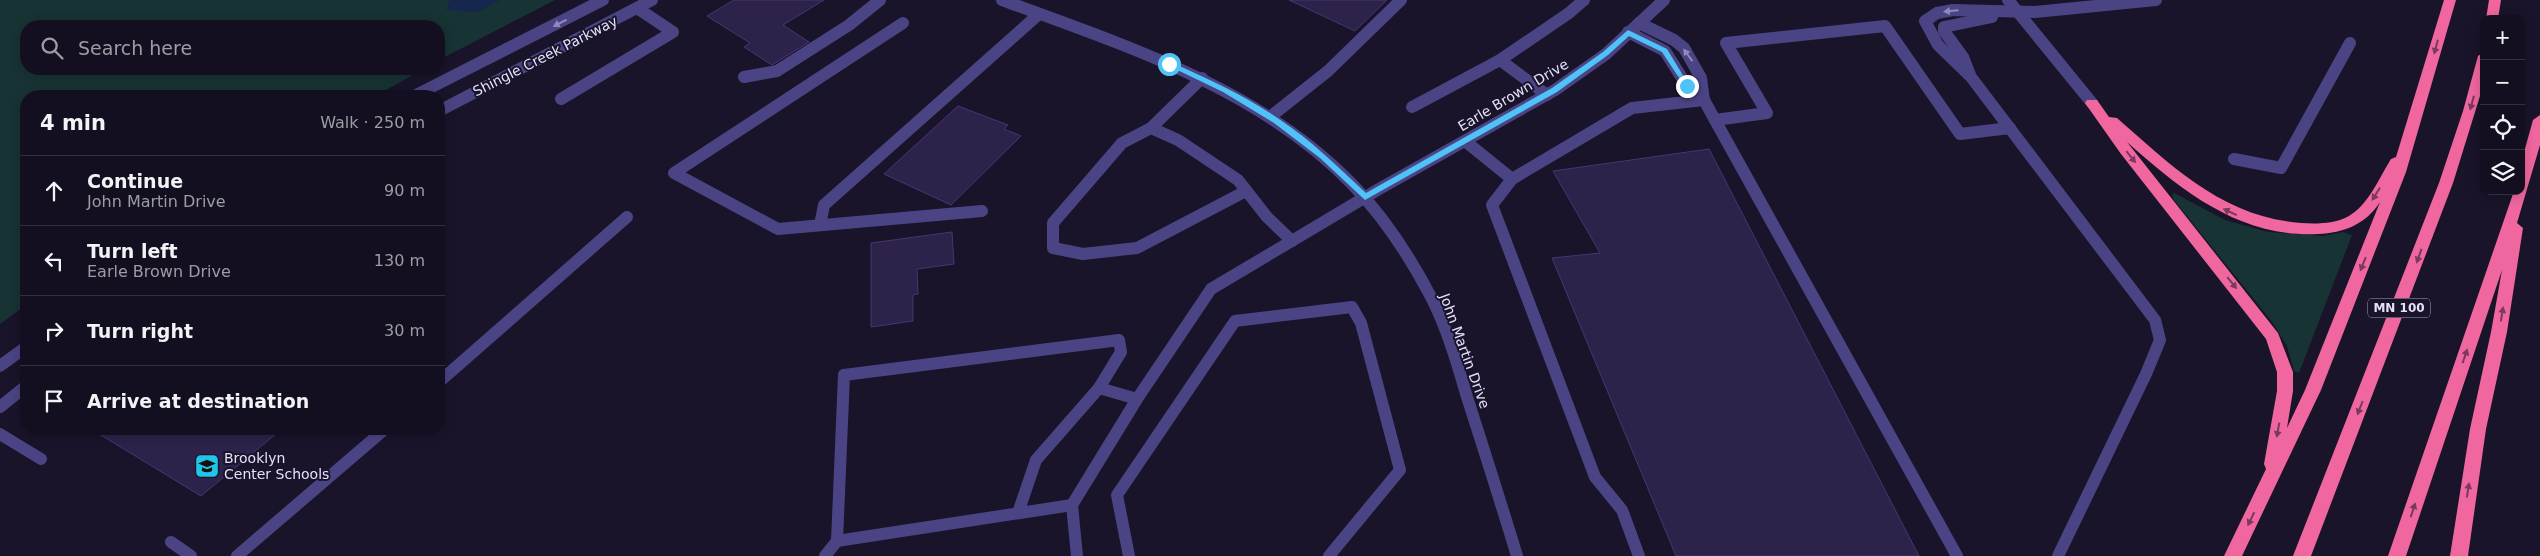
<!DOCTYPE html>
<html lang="en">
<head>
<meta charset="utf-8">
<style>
  :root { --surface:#130f20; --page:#1c1829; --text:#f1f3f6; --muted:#9d9ca5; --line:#322f3e }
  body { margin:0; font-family:"DejaVu Sans",sans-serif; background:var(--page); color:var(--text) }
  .controls { position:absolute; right:15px; top:15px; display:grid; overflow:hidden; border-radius:10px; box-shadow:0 2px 12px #0003 }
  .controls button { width:45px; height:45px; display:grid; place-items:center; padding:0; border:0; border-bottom:1px solid var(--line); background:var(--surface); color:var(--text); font:25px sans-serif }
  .stop { position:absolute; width:15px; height:15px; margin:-11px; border:4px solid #4fc3f7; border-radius:50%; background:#fff }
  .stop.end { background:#4fc3f7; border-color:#fff; box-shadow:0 1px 5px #0008 }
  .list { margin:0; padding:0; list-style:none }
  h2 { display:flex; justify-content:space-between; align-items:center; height:65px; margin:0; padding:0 20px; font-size:21px }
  h2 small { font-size:16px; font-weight:400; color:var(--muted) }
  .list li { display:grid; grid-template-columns:32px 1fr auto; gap:15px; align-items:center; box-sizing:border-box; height:70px; padding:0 20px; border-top:1px solid var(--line) }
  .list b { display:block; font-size:19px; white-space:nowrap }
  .list p { margin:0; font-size:16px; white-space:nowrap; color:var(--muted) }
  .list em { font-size:16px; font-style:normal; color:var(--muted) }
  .icon { flex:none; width:28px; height:28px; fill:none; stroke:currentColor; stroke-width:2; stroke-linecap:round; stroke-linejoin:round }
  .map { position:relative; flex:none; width:2540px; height:556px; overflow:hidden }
  .search { position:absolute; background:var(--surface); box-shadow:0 2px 12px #0003; left:20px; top:20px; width:425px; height:55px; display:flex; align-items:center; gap:12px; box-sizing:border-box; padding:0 18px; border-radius:20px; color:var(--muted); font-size:19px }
  .panel { position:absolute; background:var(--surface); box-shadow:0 2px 12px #0003; left:20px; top:90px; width:425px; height:345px; border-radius:20px }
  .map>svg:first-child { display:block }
  .green { fill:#183334 }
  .water { fill:#15274d }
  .building { fill:#2d2249; stroke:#473673 }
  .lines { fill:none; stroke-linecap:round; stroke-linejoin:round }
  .minor { stroke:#4b4484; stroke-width:12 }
  .highway { fill:#f0679f; fill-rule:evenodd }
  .oneway { fill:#908aba }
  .oneway2 { fill:#7a395f }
  .route { fill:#4fc3f7 }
  .labels { text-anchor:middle; stroke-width:4; stroke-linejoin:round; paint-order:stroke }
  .shield { fill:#19142a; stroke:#a8a3bd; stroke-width:1 }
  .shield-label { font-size:12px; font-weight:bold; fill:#e5e0fc }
  .street-label { font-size:14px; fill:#e5e0fc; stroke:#19142a }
  .poi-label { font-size:14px; fill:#e5e0fc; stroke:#19142a; text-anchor:start }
</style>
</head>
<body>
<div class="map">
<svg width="2540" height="556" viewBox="0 0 2540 556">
  <rect width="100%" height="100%" fill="#19142a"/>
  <g class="green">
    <polygon points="0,0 555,0 439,60 439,26 26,26 26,69 424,69 375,96 26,96 26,305 0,324"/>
    <polygon points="2174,193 2225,220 2268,232 2323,236 2343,232 2352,235 2299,373 2294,371 2287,346 2273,323 2174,200 2172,195"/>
  </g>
  <polygon class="water" points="450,0 500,0 478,12 446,10"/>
  <g class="building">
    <polygon points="734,0 824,0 783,25 809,42 772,65 744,47 750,43 707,16"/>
    <polygon points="1289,0 1387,0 1355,31"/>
    <polygon points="958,106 1008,125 1004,129 1021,136 951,205 884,174"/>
    <polygon points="1709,149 1919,556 1676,556 1552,258 1600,253 1553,171"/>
    <polygon points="952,232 954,264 917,269 918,294 913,295 913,321 871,327 871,243"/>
    <polygon points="91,429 282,429 201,496"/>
  </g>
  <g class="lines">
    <g class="minor">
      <path d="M1002,0C1124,45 1259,88 1352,184C1384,217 1410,257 1431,297C1447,328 1457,363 1467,397C1484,450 1501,503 1517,556"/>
      <polyline points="2008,0 2092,103"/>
      <polyline points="903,23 674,173 778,229 982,211"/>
      <polyline points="1639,23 1674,40 1684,48 1701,78 1704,100 1715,120 1767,113 1726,43 1885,26 1960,134 2010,128"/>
      <polyline points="1628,32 1665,51 1687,86 1704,100"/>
      <polyline points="1500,60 1569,13 1584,0"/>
      <polyline points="1970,75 1963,57 1944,31 1944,27 1992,17"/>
      <polyline points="744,77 777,71 849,25 880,0"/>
      <polyline points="1202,78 1151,128 1122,143 1053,223 1053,248 1083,254 1137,248 1246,191"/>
      <polyline points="414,96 603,0"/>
      <polyline points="561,99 673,32 637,8"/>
      <polyline points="1412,107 1500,60 1547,95"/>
      <polyline points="439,111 652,0"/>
      <polyline points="1270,117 1328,71 1401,0"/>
      <polyline points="1715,120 1957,556"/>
      <polyline points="1151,128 1178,140 1238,180 1267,217 1292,241"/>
      <polyline points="1465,141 1512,179 1492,205 1595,477 1622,510 1639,556"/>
      <polyline points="2234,159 2281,168 2350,43"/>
      <polyline points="1512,179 1632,108 1704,100"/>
      <polyline points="820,225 824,205 1039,14"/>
      <polyline points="0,366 26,347"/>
      <polyline points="439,382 627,217"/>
      <polyline points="1099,388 1137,399"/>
      <polyline points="0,407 26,386"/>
      <polyline points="0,434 41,459"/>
      <polyline points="1018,513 1036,460 1099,388 1121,352 1119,340 844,375 837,541 1072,505"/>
      <polyline points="171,542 191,556"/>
      <polyline points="237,556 385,429"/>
      <polyline points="825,556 837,541"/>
      <polyline points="1077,556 1072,505 1137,399 1211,289 1379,189 1555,90 1606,54 1664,0"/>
      <polyline points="1129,556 1117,495 1235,321 1352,307 1361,323 1400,470 1329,556"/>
      <polyline points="2058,556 2146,374 2160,340 2155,320 1971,77 1938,45 1925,21 1937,13 1953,10 2035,12 2156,0"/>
    </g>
    <g class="highway">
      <path d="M2444,0H2456L2406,172L2321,390L2242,556H2224L2266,469L2264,464L2277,391V372L2266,339L2121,154L2085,103L2087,100H2097L2109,117L2117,118C2173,167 2223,217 2301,223C2316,224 2335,224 2349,216C2369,204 2379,178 2391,159L2396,157ZM2127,142C2182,191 2240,238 2318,234C2344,233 2366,224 2380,202L2305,390L2287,428L2293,391V372L2278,333Z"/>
      <polygon points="2489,0 2501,0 2498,19 2486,19"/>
      <polygon points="2484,52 2484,83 2453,183 2311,556 2293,556 2439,183 2463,111 2478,56"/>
      <polygon points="2540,115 2540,145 2517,223 2523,228 2507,332 2486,429 2468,556 2450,556 2470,429 2491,332 2502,270 2406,556 2388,556 2514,191 2521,191 2521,163 2533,120"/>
    </g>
  </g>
  <defs><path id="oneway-solid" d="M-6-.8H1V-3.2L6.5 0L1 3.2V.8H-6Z" transform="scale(1.25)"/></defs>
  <g class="oneway">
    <use href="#oneway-solid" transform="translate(1951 11) rotate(175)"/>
    <use href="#oneway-solid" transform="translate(560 23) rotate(153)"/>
    <use href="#oneway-solid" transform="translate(1688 55) rotate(-126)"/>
  </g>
  <g class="oneway2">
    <use href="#oneway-solid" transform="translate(2436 47) rotate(105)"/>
    <use href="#oneway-solid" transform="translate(2472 103) rotate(105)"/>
    <use href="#oneway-solid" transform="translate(2131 157) rotate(51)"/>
    <use href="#oneway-solid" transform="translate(2376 194) rotate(122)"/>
    <use href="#oneway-solid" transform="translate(2230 212) rotate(-155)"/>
    <use href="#oneway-solid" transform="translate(2419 256) rotate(110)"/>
    <use href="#oneway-solid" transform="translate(2363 264) rotate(112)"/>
    <use href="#oneway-solid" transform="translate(2232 283) rotate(51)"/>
    <use href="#oneway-solid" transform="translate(2502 314) rotate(-81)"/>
    <use href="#oneway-solid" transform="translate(2465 356) rotate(-71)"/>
    <use href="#oneway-solid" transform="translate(2360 408) rotate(111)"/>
    <use href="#oneway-solid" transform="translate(2278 430) rotate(100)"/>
    <use href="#oneway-solid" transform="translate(2468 490) rotate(-81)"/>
    <use href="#oneway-solid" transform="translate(2413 510) rotate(-72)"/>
    <use href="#oneway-solid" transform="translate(2251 519) rotate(116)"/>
  </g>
  <path class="route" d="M1628,30L1667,49L1690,87H1685L1662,52L1629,36L1608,55L1557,92L1365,200L1320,158L1274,123L1223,92L1165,64L1171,62C1208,79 1246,96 1279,119C1311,140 1338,167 1366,193L1552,88L1603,52Z"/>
  <defs>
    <symbol id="school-square" viewBox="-11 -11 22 22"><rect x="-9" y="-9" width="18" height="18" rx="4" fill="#1fc6e9" stroke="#19142a"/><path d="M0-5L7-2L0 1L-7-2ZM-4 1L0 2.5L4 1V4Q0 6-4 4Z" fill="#111"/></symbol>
  </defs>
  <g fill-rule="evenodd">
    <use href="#school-square" x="193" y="452" width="28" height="28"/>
  </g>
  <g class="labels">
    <rect class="shield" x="2368" y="298.5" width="62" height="19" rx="4"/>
    <g class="shield-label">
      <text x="2399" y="312">MN 100</text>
    </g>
    <g class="street-label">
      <text transform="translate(545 56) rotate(-27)" y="5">Shingle Creek Parkway</text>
      <text transform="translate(1513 95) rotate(-31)" y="5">Earle Brown Drive</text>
      <text transform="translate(1465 351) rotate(70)" y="5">John Martin Drive</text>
    </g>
    <g class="poi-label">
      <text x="224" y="463">Brooklyn<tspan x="224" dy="16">Center Schools</tspan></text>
    </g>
  </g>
</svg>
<div class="controls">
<button>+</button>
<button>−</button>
<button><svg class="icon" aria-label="locate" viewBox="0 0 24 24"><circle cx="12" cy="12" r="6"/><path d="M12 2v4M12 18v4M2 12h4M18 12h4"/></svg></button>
<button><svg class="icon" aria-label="layers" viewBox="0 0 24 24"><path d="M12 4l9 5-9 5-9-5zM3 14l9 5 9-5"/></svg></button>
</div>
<div class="stop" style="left:1169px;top:64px"></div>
<div class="stop end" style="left:1687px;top:86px"></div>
<div class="search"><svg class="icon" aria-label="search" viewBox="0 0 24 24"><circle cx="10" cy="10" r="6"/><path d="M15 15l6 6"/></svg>Search here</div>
<section class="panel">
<h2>4 min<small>Walk · 250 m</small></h2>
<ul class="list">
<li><svg class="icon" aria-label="ahead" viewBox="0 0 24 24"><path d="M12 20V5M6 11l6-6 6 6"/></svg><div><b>Continue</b><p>John Martin Drive</p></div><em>90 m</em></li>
<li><svg class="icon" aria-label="left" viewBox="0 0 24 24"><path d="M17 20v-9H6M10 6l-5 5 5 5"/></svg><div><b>Turn left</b><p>Earle Brown Drive</p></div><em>130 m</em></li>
<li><svg class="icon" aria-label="right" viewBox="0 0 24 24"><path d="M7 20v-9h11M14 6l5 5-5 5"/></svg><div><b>Turn right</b></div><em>30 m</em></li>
<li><svg class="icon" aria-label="arrive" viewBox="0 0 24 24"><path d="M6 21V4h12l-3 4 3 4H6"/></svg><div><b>Arrive at destination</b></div></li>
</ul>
</section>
</div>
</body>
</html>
